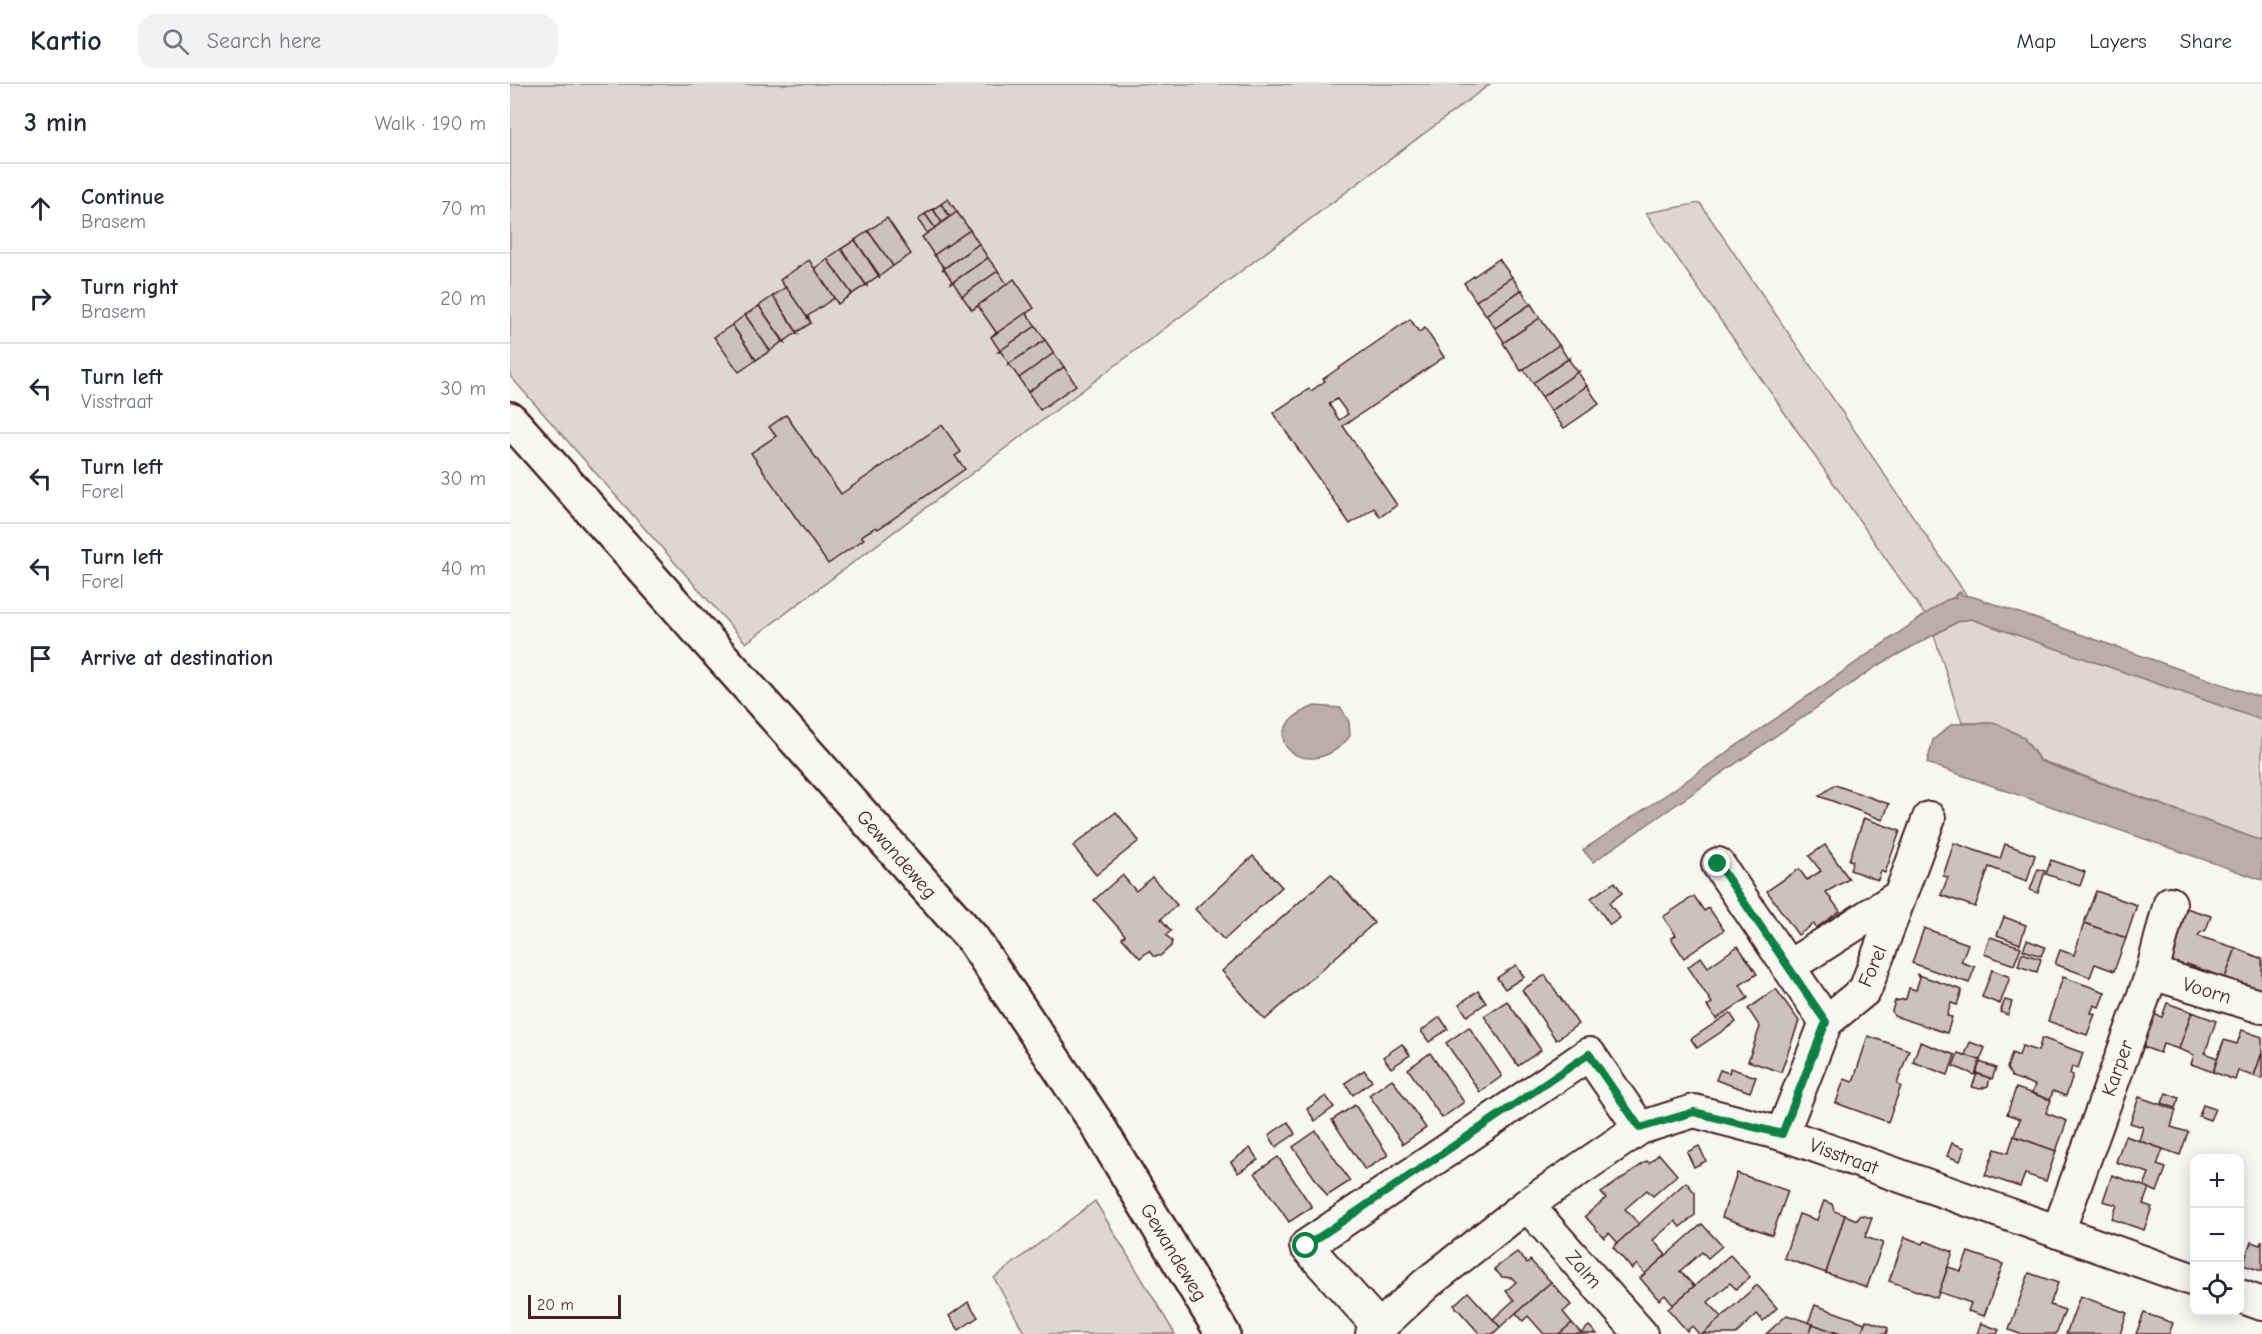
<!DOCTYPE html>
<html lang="en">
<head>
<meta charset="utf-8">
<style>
  :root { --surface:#fff; --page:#f2f2f3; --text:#1f2937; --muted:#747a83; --line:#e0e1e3 }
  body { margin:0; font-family:"Comic Neue",sans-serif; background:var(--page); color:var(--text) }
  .controls { position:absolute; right:18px; bottom:18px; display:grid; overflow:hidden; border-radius:12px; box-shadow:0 3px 15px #0003 }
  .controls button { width:54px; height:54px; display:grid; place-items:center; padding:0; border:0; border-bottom:2px solid var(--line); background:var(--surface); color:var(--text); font:30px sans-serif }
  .scale { position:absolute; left:18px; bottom:15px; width:93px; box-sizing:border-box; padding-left:6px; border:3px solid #4a1f2b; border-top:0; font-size:16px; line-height:21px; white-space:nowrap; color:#4a1f2b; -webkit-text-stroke:4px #f6f6f2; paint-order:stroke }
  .stop { position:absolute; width:18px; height:18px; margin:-14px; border:4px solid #0b8043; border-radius:50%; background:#fff }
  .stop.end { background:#0b8043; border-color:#fff; box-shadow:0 2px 6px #0008 }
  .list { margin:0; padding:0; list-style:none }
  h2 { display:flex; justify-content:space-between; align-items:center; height:78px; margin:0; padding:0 24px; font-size:26px }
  h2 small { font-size:20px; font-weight:400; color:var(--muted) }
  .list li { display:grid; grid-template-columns:39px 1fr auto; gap:18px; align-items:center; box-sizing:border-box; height:90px; padding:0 24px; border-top:2px solid var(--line) }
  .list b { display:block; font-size:22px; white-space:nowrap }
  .list p { margin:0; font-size:20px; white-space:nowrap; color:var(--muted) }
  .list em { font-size:20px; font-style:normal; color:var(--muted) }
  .icon { flex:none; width:33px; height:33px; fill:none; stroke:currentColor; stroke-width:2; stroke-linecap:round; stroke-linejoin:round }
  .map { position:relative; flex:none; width:1752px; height:1250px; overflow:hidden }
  header { display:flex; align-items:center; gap:36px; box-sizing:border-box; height:84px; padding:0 30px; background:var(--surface); border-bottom:2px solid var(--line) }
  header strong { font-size:28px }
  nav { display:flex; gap:33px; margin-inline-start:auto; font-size:21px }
  .search { width:420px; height:54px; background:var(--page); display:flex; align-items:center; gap:15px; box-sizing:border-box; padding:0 21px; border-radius:18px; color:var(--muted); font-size:22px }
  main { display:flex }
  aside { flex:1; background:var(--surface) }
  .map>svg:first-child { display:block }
  .green { fill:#ddd6d5; stroke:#947a80; stroke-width:1.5 }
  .water { fill:#bbadae; stroke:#8e747a; stroke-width:1.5 }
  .building { fill:#ccc1c0; stroke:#4a1f2b; stroke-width:1.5; fill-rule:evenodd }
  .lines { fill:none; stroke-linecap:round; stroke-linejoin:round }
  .street-casing { stroke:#4a1f2b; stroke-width:36 }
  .secondary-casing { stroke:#4a1f2b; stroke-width:38 }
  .street { stroke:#f6f6f2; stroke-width:32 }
  .secondary { stroke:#f6f6f2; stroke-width:33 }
  .route { stroke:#0b8043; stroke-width:8 }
  .labels { text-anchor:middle; stroke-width:4.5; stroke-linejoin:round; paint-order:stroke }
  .street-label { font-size:20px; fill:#4a1f2b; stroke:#f6f6f2 }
</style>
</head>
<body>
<header>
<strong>Kartio</strong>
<div class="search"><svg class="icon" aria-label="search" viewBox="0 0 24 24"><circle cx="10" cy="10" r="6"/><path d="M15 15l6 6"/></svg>Search here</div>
<nav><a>Map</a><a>Layers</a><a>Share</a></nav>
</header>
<main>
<aside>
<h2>3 min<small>Walk · 190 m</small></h2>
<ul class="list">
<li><svg class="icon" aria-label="ahead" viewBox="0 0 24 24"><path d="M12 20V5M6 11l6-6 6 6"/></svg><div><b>Continue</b><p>Brasem</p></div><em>70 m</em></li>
<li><svg class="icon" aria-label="right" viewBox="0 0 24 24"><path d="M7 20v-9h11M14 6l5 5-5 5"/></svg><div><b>Turn right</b><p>Brasem</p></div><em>20 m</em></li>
<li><svg class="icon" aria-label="left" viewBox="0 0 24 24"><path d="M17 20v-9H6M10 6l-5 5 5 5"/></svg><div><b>Turn left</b><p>Visstraat</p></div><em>30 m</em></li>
<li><svg class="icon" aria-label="left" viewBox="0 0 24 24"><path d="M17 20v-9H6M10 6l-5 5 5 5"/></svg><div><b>Turn left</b><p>Forel</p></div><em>30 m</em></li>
<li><svg class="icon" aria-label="left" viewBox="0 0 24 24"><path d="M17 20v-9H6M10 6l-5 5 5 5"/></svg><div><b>Turn left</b><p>Forel</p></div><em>40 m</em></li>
<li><svg class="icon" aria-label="arrive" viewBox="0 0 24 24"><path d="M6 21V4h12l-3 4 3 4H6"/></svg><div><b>Arrive at destination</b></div></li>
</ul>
</aside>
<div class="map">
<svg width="1752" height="1250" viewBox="0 0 1752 1250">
  <rect width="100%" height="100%" fill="#f6f6f2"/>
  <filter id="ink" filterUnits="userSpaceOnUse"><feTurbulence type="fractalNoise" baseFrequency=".0167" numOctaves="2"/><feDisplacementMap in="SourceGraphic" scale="12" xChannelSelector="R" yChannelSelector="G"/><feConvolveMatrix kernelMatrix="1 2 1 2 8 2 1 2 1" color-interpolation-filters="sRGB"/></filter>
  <g filter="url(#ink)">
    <g class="green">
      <polygon points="0,0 980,0 236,559 0,292"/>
      <path d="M1190,119L1457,512C1441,510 1428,522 1415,531L1136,129Z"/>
      <polygon points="1461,535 1752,636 1752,757 1530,676 1513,653 1486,639 1452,639 1424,551 1449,537"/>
      <polygon points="585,1117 665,1250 515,1250 484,1194"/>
    </g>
    <g class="water">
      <polygon points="1450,508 1452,511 1464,513 1752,614 1752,636 1461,535 1449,537 1367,582 1083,778 1073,766 1160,708 1436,516 1446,514 1445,511"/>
      <path d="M805,622L831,624L839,638L840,652C798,705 734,649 805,622Z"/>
      <polygon points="1486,639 1513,653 1530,677 1752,757 1752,796 1417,679 1423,656 1442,640"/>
    </g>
    <g class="building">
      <polygon points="438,115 447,128 440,133 431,120"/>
      <polygon points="431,120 440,133 432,139 423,125"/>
      <polygon points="423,125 432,139 425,144 415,130"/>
      <polygon points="447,128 460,146 424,171 412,153"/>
      <polygon points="415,130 425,144 417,149 408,136"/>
      <polygon points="377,134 401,170 383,182 358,147"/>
      <polygon points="460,146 469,160 434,184 424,171"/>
      <polygon points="358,147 383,182 370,192 345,156"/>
      <polygon points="345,156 370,194 368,192 357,200 357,202 331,165"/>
      <polygon points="469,160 478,174 441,199 442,197 434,185 432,186"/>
      <polygon points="331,165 356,201 342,210 317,175"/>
      <polygon points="478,174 488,187 452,212 443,198"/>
      <polygon points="317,175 342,210 328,220 305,186 305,184"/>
      <polygon points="989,175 1002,193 966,217 954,199"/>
      <polygon points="299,176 328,220 324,214 298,232 301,239 270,196"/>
      <polygon points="488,187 497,200 462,226 452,212"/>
      <polygon points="1002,193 1011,206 976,231 966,217"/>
      <polygon points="504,195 524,224 481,253 486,248 470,225 468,222 462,226"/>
      <polygon points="276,203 301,239 287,248 263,212"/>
      <polygon points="1013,205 1012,207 1019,218 1022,219 985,244 976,231"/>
      <polygon points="263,212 288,250 286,249 275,257 275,259 249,222"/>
      <polygon points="1021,220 1030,234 993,259 994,258 985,244"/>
      <polygon points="249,222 273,257 260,267 235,231"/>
      <polygon points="516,229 526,242 490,267 481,253"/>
      <polygon points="235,231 260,267 246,276 222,241"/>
      <polygon points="1030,234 1049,261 1011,287 993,259"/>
      <path d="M900,235L909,248L915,244L934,273L833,342L887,421L870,433L864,424L840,440L763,329L799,305L801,307L815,297L813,295ZM827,315L838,330L829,336L819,320Z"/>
      <polygon points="222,241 246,276 229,288 204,253"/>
      <polygon points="526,242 535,256 498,281 499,279 491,268 488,268"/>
      <polygon points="535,256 544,269 509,294 499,280"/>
      <polygon points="1049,261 1058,275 1023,299 1014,286 1011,287"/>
      <polygon points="544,269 554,283 518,308 509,294"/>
      <polygon points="1060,274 1059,276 1067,287 1069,287 1032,313 1023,299"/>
      <polygon points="554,283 566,301 530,326 518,308"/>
      <polygon points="1068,288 1077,302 1041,327 1032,313"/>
      <polygon points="1077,302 1089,320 1054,344 1041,327"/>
      <polygon points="276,331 331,410 432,341 451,368 445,372 455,385 368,445 366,443 351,452 354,455 318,480 241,369 266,352 259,343"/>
      <polygon points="1325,701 1379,720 1373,736 1309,712"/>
      <polygon points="606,728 629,757 586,791 563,762"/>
      <polygon points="1354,734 1390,747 1375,789 1371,787 1368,796 1340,786 1343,777 1339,776"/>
      <polygon points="1444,759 1490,775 1495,760 1525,771 1517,797 1479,783 1465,823 1431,811 1438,793 1433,792"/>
      <polygon points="1315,761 1339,795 1316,808 1330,827 1306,844 1304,840 1288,851 1257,807 1289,785 1297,796 1311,787 1299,772"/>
      <polygon points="743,772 772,803 714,856 685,825"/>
      <polygon points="1541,776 1575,788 1570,802 1536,790"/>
      <polygon points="1528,785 1535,787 1528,809 1520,806"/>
      <polygon points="821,790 864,839 755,936 712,887"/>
      <polygon points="612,791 626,807 642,793 667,821 651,835 661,847 656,851 662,857 661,862 650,872 643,872 639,867 630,874 612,854 615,851 584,816"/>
      <polygon points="1105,798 1112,809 1099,819 1110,834 1100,841 1081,814"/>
      <polygon points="1586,807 1627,821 1616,854 1574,839"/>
      <polygon points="1184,812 1194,827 1199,824 1214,846 1174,874 1161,854 1166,851 1153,833"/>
      <polygon points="1676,824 1701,832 1696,846 1690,849 1688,852 1726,864 1715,894 1677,880 1676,882 1657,876"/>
      <polygon points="1494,833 1516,841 1510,860 1487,851"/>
      <polygon points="1574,839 1616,854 1604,887 1585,880 1580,893 1545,880 1550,866 1564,871"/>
      <polygon points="1414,844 1458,860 1451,878 1465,883 1459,899 1402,879"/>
      <polygon points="1480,853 1511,863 1504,881 1474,870"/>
      <polygon points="1517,856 1535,863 1531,872 1513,866"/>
      <polygon points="1228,862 1247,890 1230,901 1238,914 1206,935 1197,922 1202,919 1178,883 1191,873 1198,883"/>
      <polygon points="1726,864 1752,875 1752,906 1715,894"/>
      <polygon points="1512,869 1531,875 1527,888 1508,882"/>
      <polygon points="1006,881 1014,893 995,905 987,894"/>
      <polygon points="1482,886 1500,893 1490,920 1472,913"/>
      <polygon points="1406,890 1452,906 1447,921 1441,919 1437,932 1442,933 1437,949 1384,932 1382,927 1385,917 1396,915 1399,904 1406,906 1410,893"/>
      <polygon points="1035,891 1068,940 1046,956 1012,906"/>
      <polygon points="1553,893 1595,908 1589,923 1584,921 1581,929 1585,930 1577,951 1538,937"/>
      <polygon points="1266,905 1289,937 1271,988 1238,977 1250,943 1238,925"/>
      <polygon points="968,907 976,919 957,932 949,920"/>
      <polygon points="1495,916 1502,918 1498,931 1490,928"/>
      <polygon points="997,917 1031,966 1008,982 974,932"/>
      <polygon points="1657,919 1682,928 1669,965 1653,960 1650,969 1628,961 1639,929 1652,933"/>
      <polygon points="1682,928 1706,937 1695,969 1707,974 1714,956 1703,988 1681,980 1684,971 1669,965"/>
      <polygon points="1220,929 1226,938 1187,964 1181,955"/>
      <polygon points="930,933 938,945 919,958 911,947"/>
      <polygon points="959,943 992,992 970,1008 936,959"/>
      <polygon points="1732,946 1752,953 1752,969 1744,992 1728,987 1725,996 1703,988 1714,956 1727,960"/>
      <polygon points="1358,952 1399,966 1387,1000 1391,1002 1378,1038 1326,1019 1334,995 1343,998"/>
      <polygon points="1532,954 1573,969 1568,984 1562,982 1560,990 1563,991 1556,1012 1543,1007 1540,1016 1522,1009 1525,1001 1502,993 1499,988 1497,984 1502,969 1509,972 1512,962 1528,967"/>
      <polygon points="1410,958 1445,971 1438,991 1403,978"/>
      <polygon points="1460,958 1475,964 1470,976 1455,971"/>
      <polygon points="892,960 900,971 881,984 873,973"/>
      <polygon points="920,969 954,1018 932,1034 898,985"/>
      <polygon points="1448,969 1470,976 1465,991 1443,982"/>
      <polygon points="1752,969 1752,995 1744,992"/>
      <polygon points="1470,978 1486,984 1482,995 1466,989"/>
      <polygon points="1220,984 1246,993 1240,1008 1206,996 1210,986 1219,989"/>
      <polygon points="854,986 862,997 843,1011 835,999"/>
      <polygon points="1467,990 1480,994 1478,1002 1470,1005 1462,1003"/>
      <polygon points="882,995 916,1044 893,1060 859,1011"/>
      <polygon points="1506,1004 1541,1016 1536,1029 1557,1037 1546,1067 1504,1052 1510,1035 1497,1030"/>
      <polygon points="1656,1009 1669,1014 1665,1024 1652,1019"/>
      <polygon points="816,1012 824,1023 805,1037 797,1025"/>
      <polygon points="1629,1013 1666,1026 1661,1043 1678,1048 1670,1071 1615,1052 1629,1057 1633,1043 1620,1039"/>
      <polygon points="845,1021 878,1071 855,1086 822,1036"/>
      <polygon points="1693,1021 1705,1025 1700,1036 1689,1032"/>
      <polygon points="778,1038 785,1050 766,1063 759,1051"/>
      <polygon points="806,1047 840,1097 817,1112 783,1063"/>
      <polygon points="1504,1052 1546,1067 1536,1097 1515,1090 1510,1103 1475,1091 1485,1065 1498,1069"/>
      <polygon points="1615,1052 1653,1065 1647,1081 1656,1084 1647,1108 1634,1102 1639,1089 1606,1078"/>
      <polygon points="1442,1059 1455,1064 1450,1077 1437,1072"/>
      <polygon points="1189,1062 1196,1077 1184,1083 1177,1068"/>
      <polygon points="740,1064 748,1076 728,1089 721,1078"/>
      <polygon points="1149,1070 1167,1091 1143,1112 1137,1106 1115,1125 1129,1140 1103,1163 1108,1159 1099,1149 1094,1154 1075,1132 1096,1114 1091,1109 1137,1077 1139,1079"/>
      <polygon points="768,1073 802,1123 779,1138 745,1089"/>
      <polygon points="1227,1089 1278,1107 1262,1151 1212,1133"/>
      <polygon points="1602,1091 1639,1104 1633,1120 1642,1123 1634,1146 1602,1135 1607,1121 1593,1117"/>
      <polygon points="1176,1098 1185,1109 1185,1131 1170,1143 1165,1137 1143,1156 1156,1171 1135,1190 1127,1180 1122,1185 1103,1163"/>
      <polygon points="1314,1117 1322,1120 1324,1127 1335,1131 1316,1189 1274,1174 1289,1130 1307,1136"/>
      <polygon points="1335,1131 1347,1136 1351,1131 1362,1134 1355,1153 1373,1159 1357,1203 1316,1189"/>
      <polygon points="1192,1140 1212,1162 1198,1174 1192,1168 1170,1187 1184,1202 1163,1221 1155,1211 1149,1216 1130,1194"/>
      <polygon points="1395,1153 1413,1160 1415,1157 1443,1168 1427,1214 1379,1197"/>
      <polygon points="1752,1156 1752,1187 1733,1181 1741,1158 1750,1161"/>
      <polygon points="1007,1168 1017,1179 1020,1176 1041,1198 990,1243 983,1235 1004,1216 996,1207 1006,1198 1002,1194 992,1193 984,1185"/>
      <polygon points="1458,1168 1493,1180 1474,1232 1458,1227 1461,1219 1429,1208 1438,1183 1451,1187"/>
      <polygon points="1220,1171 1240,1193 1226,1205 1220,1199 1198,1218 1212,1233 1193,1250 1189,1250 1182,1242 1177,1247 1158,1225"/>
      <polygon points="1519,1189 1548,1199 1540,1221 1555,1226 1546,1250 1510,1250 1499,1246"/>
      <polygon points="1041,1198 1061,1221 1053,1228 1062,1239 1049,1250 1034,1250 1018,1232 1013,1237 1006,1229"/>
      <polygon points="1247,1201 1267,1224 1253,1237 1247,1230 1226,1250 1193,1250"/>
      <polygon points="958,1208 990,1243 983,1250 970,1250 944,1221"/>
      <polygon points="1570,1212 1617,1229 1610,1250 1556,1250"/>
      <polygon points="458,1218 468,1233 449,1246 439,1232"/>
      <polygon points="1305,1221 1355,1239 1351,1250 1331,1250 1298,1239"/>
      <polygon points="1634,1229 1663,1239 1659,1250 1626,1250"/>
      <polygon points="1277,1231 1303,1240 1299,1250 1256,1250"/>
      <polygon points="1356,1236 1378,1244 1376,1250 1351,1250"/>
      <polygon points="1062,1239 1071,1249 1079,1242 1087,1250 1049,1250"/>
      <polygon points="1471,1239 1489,1246 1487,1250 1467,1250"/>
      <polygon points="1303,1240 1329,1250 1299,1250"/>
    </g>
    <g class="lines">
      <defs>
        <g id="street">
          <polyline points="1208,780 1316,938"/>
          <polyline points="1278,883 1388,813"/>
          <polyline points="1642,889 1752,923"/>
          <polyline points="1272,1050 1316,938 1355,906 1419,734"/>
          <polyline points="1017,1121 1131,1250"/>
          <polyline points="1548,1148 1642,889 1660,819"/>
          <polyline points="1730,1212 1752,1220"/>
          <polyline points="869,1243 796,1162 1079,970 1130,1044"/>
          <polyline points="862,1250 916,1200 1017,1121 1130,1044 1184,1027 1272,1050 1684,1196"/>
        </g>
        <polyline id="secondary" points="0,335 462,854 585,1037 713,1250"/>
      </defs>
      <use href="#street" class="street-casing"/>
      <use href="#secondary" class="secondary-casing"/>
      <use href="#street" class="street"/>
      <use href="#secondary" class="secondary"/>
    </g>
  </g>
  <g class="lines" filter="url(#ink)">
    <polyline class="route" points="796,1162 1079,970 1130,1044 1184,1028 1272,1050 1316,938 1208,780"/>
  </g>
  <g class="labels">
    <g class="street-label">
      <text transform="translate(387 770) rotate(49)" y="7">Gewandeweg</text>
      <text transform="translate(1362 882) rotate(-67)" y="7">Forel</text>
      <text transform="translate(1697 906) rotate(17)" y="7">Voorn</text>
      <text transform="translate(1607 984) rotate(-70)" y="7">Karper</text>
      <text transform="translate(1334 1072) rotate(20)" y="7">Visstraat</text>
      <text transform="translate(664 1168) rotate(59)" y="7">Gewandeweg</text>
      <text transform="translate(1074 1185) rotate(49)" y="7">Zalm</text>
    </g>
  </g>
</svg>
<div class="controls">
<button>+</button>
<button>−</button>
<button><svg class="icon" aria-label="locate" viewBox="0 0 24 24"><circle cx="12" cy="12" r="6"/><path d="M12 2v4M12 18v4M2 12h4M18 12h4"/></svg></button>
</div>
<div class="scale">20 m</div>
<div class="stop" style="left:796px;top:1162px"></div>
<div class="stop end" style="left:1208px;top:780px"></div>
</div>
</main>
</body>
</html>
